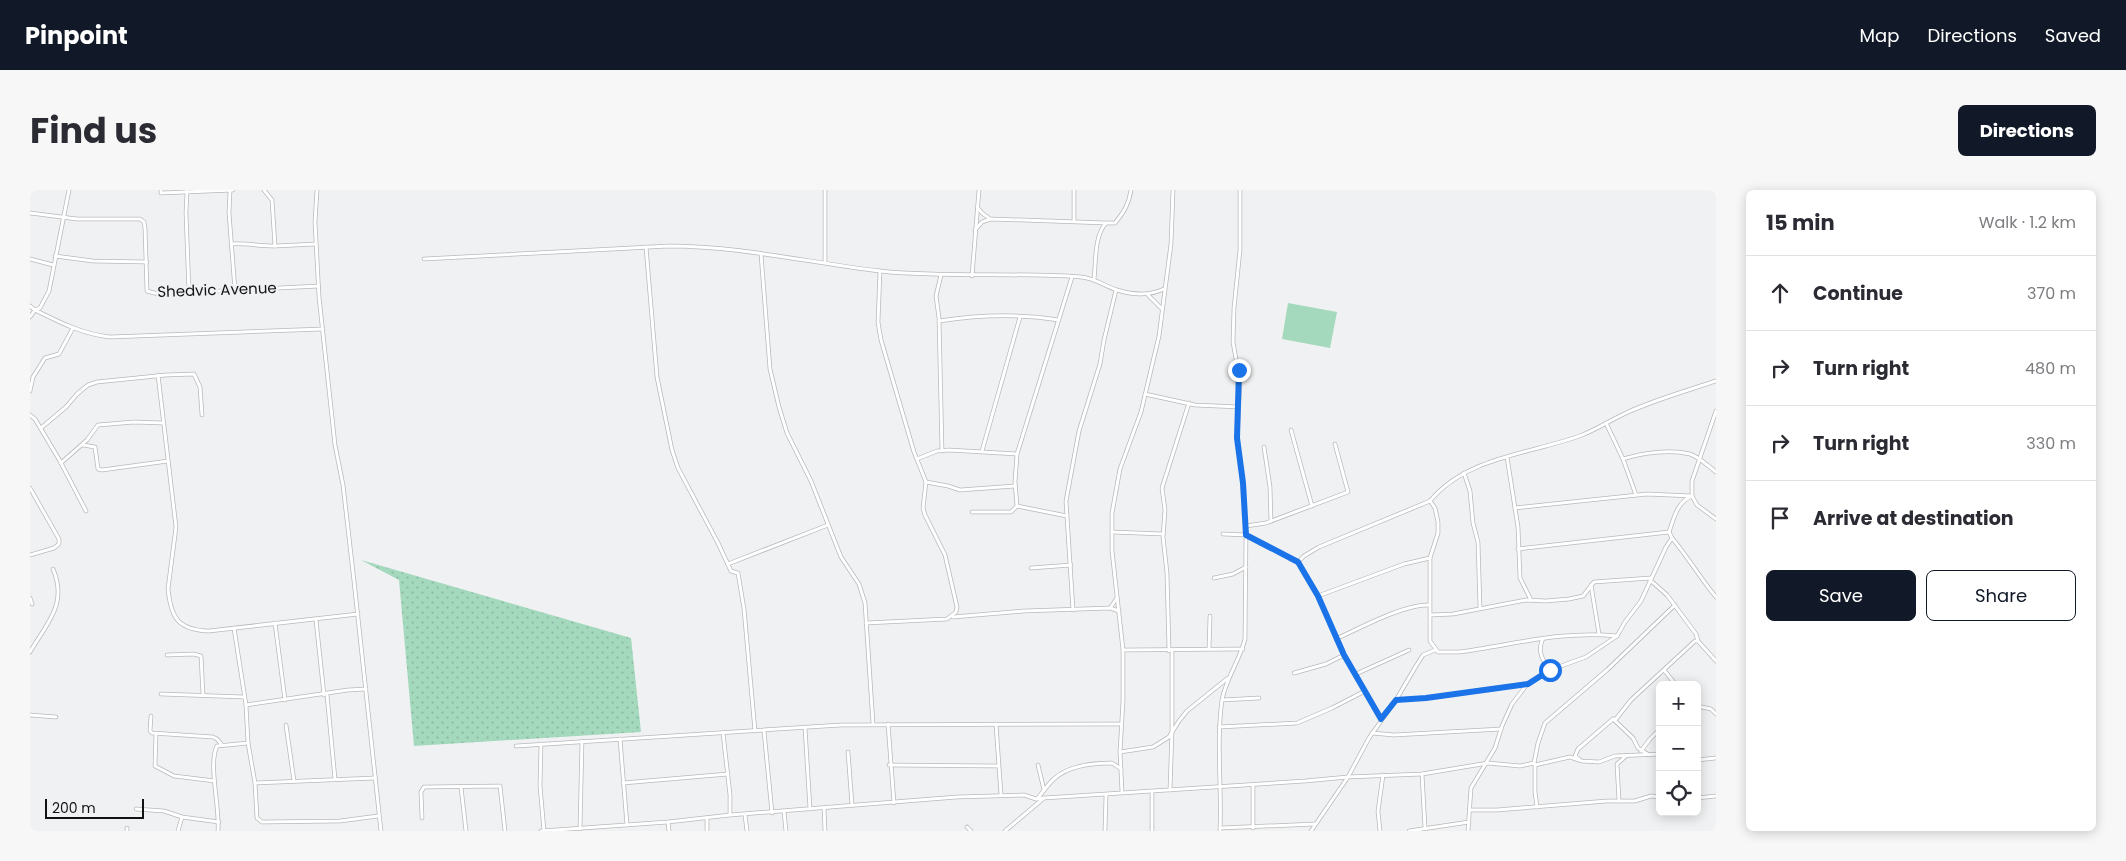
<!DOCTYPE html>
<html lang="en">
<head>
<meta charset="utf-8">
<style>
  :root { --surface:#fff; --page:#f7f7f7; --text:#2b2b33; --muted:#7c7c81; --line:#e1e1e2; --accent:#111827 }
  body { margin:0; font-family:Poppins,sans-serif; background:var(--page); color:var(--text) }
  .controls { position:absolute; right:15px; bottom:15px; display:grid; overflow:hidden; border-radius:8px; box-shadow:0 2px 12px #0003 }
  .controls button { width:45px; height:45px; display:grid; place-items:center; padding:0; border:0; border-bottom:1px solid var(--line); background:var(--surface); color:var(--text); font:25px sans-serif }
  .scale { position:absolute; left:15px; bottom:12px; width:99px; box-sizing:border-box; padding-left:5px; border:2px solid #121213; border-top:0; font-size:14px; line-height:18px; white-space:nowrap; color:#121213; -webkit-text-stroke:4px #f0f1f2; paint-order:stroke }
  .stop { position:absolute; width:15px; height:15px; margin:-11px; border:4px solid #1a73e8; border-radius:50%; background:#fff }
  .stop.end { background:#1a73e8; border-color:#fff; box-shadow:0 1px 5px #0008 }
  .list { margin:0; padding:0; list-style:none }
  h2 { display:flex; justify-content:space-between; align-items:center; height:65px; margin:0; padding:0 20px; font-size:21px }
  h2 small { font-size:16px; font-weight:400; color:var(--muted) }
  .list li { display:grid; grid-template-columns:32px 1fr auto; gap:15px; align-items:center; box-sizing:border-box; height:75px; padding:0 20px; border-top:1px solid var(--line) }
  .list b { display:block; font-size:19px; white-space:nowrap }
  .list em { font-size:16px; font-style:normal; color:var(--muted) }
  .actions { display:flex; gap:10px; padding:15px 20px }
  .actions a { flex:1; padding:11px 0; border:1px solid var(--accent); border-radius:8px; text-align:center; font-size:18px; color:var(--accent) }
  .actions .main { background:var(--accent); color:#fff }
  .icon { flex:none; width:28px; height:28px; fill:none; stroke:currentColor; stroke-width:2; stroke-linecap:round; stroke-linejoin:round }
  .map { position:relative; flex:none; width:1686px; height:641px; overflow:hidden; border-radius:8px }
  header { display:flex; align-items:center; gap:30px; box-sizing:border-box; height:70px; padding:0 25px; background:var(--accent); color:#fff }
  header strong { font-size:24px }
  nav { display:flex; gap:28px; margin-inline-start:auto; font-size:18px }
  .intro { display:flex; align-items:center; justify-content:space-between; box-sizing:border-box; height:120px; padding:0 30px }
  h1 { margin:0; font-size:35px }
  .button { padding:12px 22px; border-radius:8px; background:var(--accent); color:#fff; font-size:18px; font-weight:700 }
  main { display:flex; gap:30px; padding:0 30px }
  aside { flex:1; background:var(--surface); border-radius:8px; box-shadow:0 2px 12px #0003 }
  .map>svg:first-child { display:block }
  .grass { fill:url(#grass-dots) }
  .pitch { fill:#a4d9be }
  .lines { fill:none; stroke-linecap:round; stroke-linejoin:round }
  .minor-casing { stroke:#b8b9bb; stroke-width:4.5 }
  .minor { stroke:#fff; stroke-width:3 }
  .route { stroke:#1a73e8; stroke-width:6 }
  .labels { text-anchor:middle; stroke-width:4.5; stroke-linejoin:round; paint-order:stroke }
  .street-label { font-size:15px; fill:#121213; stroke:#f0f1f2 }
</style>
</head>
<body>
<header>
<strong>Pinpoint</strong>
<nav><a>Map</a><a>Directions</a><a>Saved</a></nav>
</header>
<div class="intro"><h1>Find us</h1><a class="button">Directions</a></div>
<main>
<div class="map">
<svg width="1686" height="641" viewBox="0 0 1686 641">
  <defs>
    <pattern id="grass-dots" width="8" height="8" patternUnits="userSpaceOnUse" patternTransform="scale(1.25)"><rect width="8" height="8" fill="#a4d9be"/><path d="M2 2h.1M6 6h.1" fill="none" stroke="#8cb9a2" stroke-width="1.8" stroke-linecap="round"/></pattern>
  </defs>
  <rect width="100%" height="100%" fill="#f0f1f2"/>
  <polygon class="grass" points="331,370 601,448 611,542 384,556 369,390"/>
  <polygon class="pitch" points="1258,113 1307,122 1300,158 1252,149"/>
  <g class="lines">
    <defs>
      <g id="minor">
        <polyline points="131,0 131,3 203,0"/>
        <polyline points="200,0 199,23 205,100"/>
        <polyline points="234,0 242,10 245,56 286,54"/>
        <polyline points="287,0 285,32 289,107 305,255 313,295 324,391 351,641"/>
        <polyline points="795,0 795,72"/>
        <polyline points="157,1 156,23 159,102"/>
        <polyline points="947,17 952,23 960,29"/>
        <polyline points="0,23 47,29 110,29 114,32 115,38 117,101 128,104 289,96"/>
        <polyline points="1044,31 1044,0"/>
        <polyline points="945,40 952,32 961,29 1076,33"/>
        <path d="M201,54C216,53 230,56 245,56"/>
        <polyline points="616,57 627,187 642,260 648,278 688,353 701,381 708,383 714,419 725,541"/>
        <polyline points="731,64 740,179 749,217 757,243 781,291 811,367 829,394 835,413 843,534"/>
        <polyline points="25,66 63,71 117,72"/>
        <polyline points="0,69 23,75"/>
        <path d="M394,69L639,56C710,56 780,73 850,81C917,88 984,82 1051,87C1065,88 1074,96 1087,100C1103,105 1119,106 1134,99"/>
        <polyline points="911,85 906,106 909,128 912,261"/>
        <polyline points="942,86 949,0"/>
        <path d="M1064,89C1066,73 1064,46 1076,33H1085C1094,22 1099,14 1101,0"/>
        <polyline points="1118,105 1132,119"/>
        <path d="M0,116L5,120C29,132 52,144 80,147L293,139"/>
        <polyline points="0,127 5,120 10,118 19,101 39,0"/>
        <path d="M909,131C948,125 991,124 1029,130"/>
        <path d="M128,185L146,337L138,399C141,428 148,440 179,441L328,424"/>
        <polyline points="0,201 3,187 15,168 29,164 43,138"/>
        <polyline points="1115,204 1165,215 1209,217"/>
        <polyline points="0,225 5,229 30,271 56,321"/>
        <polyline points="1576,233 1593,269 1606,305"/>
        <polyline points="11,238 36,217 47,204 58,195 67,192 136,185 164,184 170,197 172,225"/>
        <polyline points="1261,240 1282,316"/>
        <polyline points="53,255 65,257 68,279 72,280 138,271"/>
        <polyline points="1234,257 1240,297 1241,331"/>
        <polyline points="952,261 990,127"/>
        <polyline points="1477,267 1488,337 1490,388 1501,410"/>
        <polyline points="887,269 907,261 919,260 987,264"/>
        <path d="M1593,269C1612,263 1640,259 1660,264C1669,267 1678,276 1686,282"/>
        <polyline points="31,273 57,250 68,235 104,232 133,233"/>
        <polyline points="1434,283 1440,301 1443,333 1448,352 1450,418"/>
        <polyline points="896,292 918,296 930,300 985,296"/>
        <polyline points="0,298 29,349 29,354 24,358 0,365"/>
        <path d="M1400,311L1405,318L1408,332V343L1400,368V451L1408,462H1429C1482,455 1534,440 1587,446"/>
        <polyline points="987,316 1037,326"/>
        <polyline points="1485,318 1617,304 1662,306 1667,315 1686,329"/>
        <polyline points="942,322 981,322 987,316 985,292 987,264 1042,87"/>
        <polyline points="1216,336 1236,333 1318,302 1305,254"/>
        <polyline points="1082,342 1133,344"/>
        <polyline points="1193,344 1216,345 1268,372 1288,406 1314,465 1351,529"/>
        <path d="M1642,348C1658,367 1670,388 1686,407"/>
        <polyline points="1488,359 1639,342"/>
        <path d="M1268,372L1274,366L1289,357L1400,311C1437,266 1502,264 1552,245C1567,239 1581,230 1596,223C1624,210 1656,201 1686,191"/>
        <polyline points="698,374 798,335"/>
        <polyline points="1001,378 1041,375"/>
        <polyline points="1184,388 1203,384 1216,377"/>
        <polyline points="1620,390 1637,405 1666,444 1668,451 1686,471"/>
        <polyline points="1561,395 1569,444"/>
        <polyline points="1288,406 1374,374 1400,368"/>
        <polyline points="0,408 2,414"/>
        <polyline points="1080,418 1087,408"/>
        <polyline points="1043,420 1036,311 1049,241 1070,174 1074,150 1086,100"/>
        <polyline points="1401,425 1423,424 1496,410 1516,411 1539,409 1553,406 1564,392 1621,388"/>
        <polyline points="923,427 994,421 1080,418 1089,421"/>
        <polyline points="286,430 294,505"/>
        <polyline points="245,433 255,510"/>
        <polyline points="836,433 917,429 926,422 927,417 915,365 895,325 893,318 896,292 884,262 851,150 848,132 850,81"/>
        <polyline points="204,438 216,515 218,553 225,593 345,588"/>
        <path d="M1513,448C1507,461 1512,470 1520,480"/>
        <path d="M1306,449C1330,438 1374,414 1399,415"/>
        <polyline points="1179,459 1180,426"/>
        <polyline points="1093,460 1213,459"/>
        <polyline points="1139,461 1137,383 1133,347 1135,320 1132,298 1159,213"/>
        <path d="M0,462C17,433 38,414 23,379"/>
        <polyline points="137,465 164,464 171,466 173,505"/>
        <polyline points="1634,480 1646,495"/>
        <polyline points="1264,483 1296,474 1314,465"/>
        <polyline points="1326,484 1379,460"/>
        <polyline points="131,504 214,507"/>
        <polyline points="297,505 305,589"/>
        <polyline points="1192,510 1229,508"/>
        <polyline points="1367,510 1395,508 1497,494"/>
        <polyline points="216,515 318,500 336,499"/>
        <polyline points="1667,516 1681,519 1686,524"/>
        <polyline points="0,525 26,527"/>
        <polyline points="121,526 120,541 122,543 183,547 187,549 192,555"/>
        <polyline points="858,534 864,613"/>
        <polyline points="966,534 971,605"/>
        <polyline points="256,535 264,591"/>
        <polyline points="1189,537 1267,533 1302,518 1335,501"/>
        <polyline points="775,538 780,619"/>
        <polyline points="734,541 742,623"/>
        <polyline points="693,543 700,605 700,625"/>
        <polyline points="1342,543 1364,545 1471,539"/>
        <polyline points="126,544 125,576 144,586 185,591"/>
        <polyline points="590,549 597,635"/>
        <polyline points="511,554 510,596 514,641"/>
        <polyline points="486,556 811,535 1090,534"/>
        <polyline points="1611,561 1620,549 1630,539"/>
        <polyline points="818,562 822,615"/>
        <polyline points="1090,562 1123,557 1139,547 1149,531 1157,521 1198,488"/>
        <polyline points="1619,565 1608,558 1603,548 1583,529 1586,529 1601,510 1665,451 1668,451"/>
        <polyline points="1549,569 1545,566 1548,559 1583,529"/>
        <polyline points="1667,570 1686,568"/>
        <polyline points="1504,573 1508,553 1515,533 1577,480 1645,415"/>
        <polyline points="859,575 968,576"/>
        <polyline points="1008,575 1014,600"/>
        <polyline points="1505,575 1505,602 1507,617"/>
        <polyline points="1392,584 1395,638"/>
        <polyline points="225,593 227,628 232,632 310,631 348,626"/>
        <polyline points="593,593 698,584"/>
        <polyline points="1223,595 1223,638"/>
        <polyline points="431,597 436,641"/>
        <polyline points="1140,600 1142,540 1142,461"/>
        <polyline points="1092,602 1090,562 1093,511 1093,460 1082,361 1082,323 1090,279 1111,222 1129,146 1141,54 1143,0"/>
        <polyline points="1667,608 1686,606"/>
        <path d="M1007,609C1013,602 1018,594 1025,588C1040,575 1063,573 1082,573L1091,579"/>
        <polyline points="1589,611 1587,574 1596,566"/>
        <polyline points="794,618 795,641"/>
        <polyline points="106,619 134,621 152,627 189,632"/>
        <polyline points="1440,620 1467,620 1577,611 1605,611 1621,606 1630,607"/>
        <polyline points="754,622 756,641"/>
        <polyline points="715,625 717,641"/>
        <polyline points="392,628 391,602 394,597 470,596 475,641"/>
        <polyline points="677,628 677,641"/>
        <polyline points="638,632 639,641"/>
        <polyline points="937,637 941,641"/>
        <polyline points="1190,638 1285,634"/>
        <polyline points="550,639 552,551"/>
        <polyline points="97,641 97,638"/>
        <polyline points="148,641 152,627"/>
        <path d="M188,641C190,617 178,574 187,556L218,553"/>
        <polyline points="511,641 638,632 700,625 927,607 994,605 1006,609 1013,608"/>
        <polyline points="975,641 1014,608 1275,591 1318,587 1392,584 1458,573 1490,576 1504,573 1505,575 1540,567 1552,571 1569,572 1585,566 1630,564"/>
        <polyline points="1075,641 1076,605"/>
        <polyline points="1122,641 1122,601"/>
        <path d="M1190,641C1192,597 1186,554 1192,510C1196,488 1210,470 1215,449L1216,345L1213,293L1207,248L1210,192L1203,152L1204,118L1210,60V0"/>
        <polyline points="1281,641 1318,587 1339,548 1366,510 1386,476 1393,465 1405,460"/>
        <polyline points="1350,641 1348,621 1353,585"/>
        <polyline points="1379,641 1439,632"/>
        <path d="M1438,641L1441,598L1465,558L1472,536L1482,514L1495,497L1505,490L1520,480L1556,467L1587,446L1595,432L1611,411L1636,357L1642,348L1639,342C1644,328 1647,312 1662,306V291L1686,221"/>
      </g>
    </defs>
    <use href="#minor" class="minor-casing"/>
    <use href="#minor" class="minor"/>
  </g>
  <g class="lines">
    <polyline class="route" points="1209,180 1207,248 1213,293 1216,345 1268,372 1288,406 1314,465 1351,529 1366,510 1396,508 1498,494 1520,480"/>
  </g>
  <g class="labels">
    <g class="street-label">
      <text transform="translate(187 100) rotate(-2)" y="5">Shedvic Avenue</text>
    </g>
  </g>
</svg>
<div class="controls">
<button>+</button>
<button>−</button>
<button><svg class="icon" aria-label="locate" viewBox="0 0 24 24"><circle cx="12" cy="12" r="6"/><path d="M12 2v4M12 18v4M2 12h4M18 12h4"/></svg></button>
</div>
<div class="scale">200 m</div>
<div class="stop" style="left:1520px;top:480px"></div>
<div class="stop end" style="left:1209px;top:180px"></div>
</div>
<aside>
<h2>15 min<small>Walk · 1.2 km</small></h2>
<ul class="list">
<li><svg class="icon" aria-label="ahead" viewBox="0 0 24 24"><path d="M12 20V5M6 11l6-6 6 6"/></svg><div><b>Continue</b></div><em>370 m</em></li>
<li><svg class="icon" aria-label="right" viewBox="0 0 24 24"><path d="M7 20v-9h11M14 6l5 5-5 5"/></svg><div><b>Turn right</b></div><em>480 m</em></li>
<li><svg class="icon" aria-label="right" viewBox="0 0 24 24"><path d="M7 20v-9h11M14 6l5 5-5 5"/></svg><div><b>Turn right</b></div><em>330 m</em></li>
<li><svg class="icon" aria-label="arrive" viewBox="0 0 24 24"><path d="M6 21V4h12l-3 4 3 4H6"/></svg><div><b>Arrive at destination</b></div></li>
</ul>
<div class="actions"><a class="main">Save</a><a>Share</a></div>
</aside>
</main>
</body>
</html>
